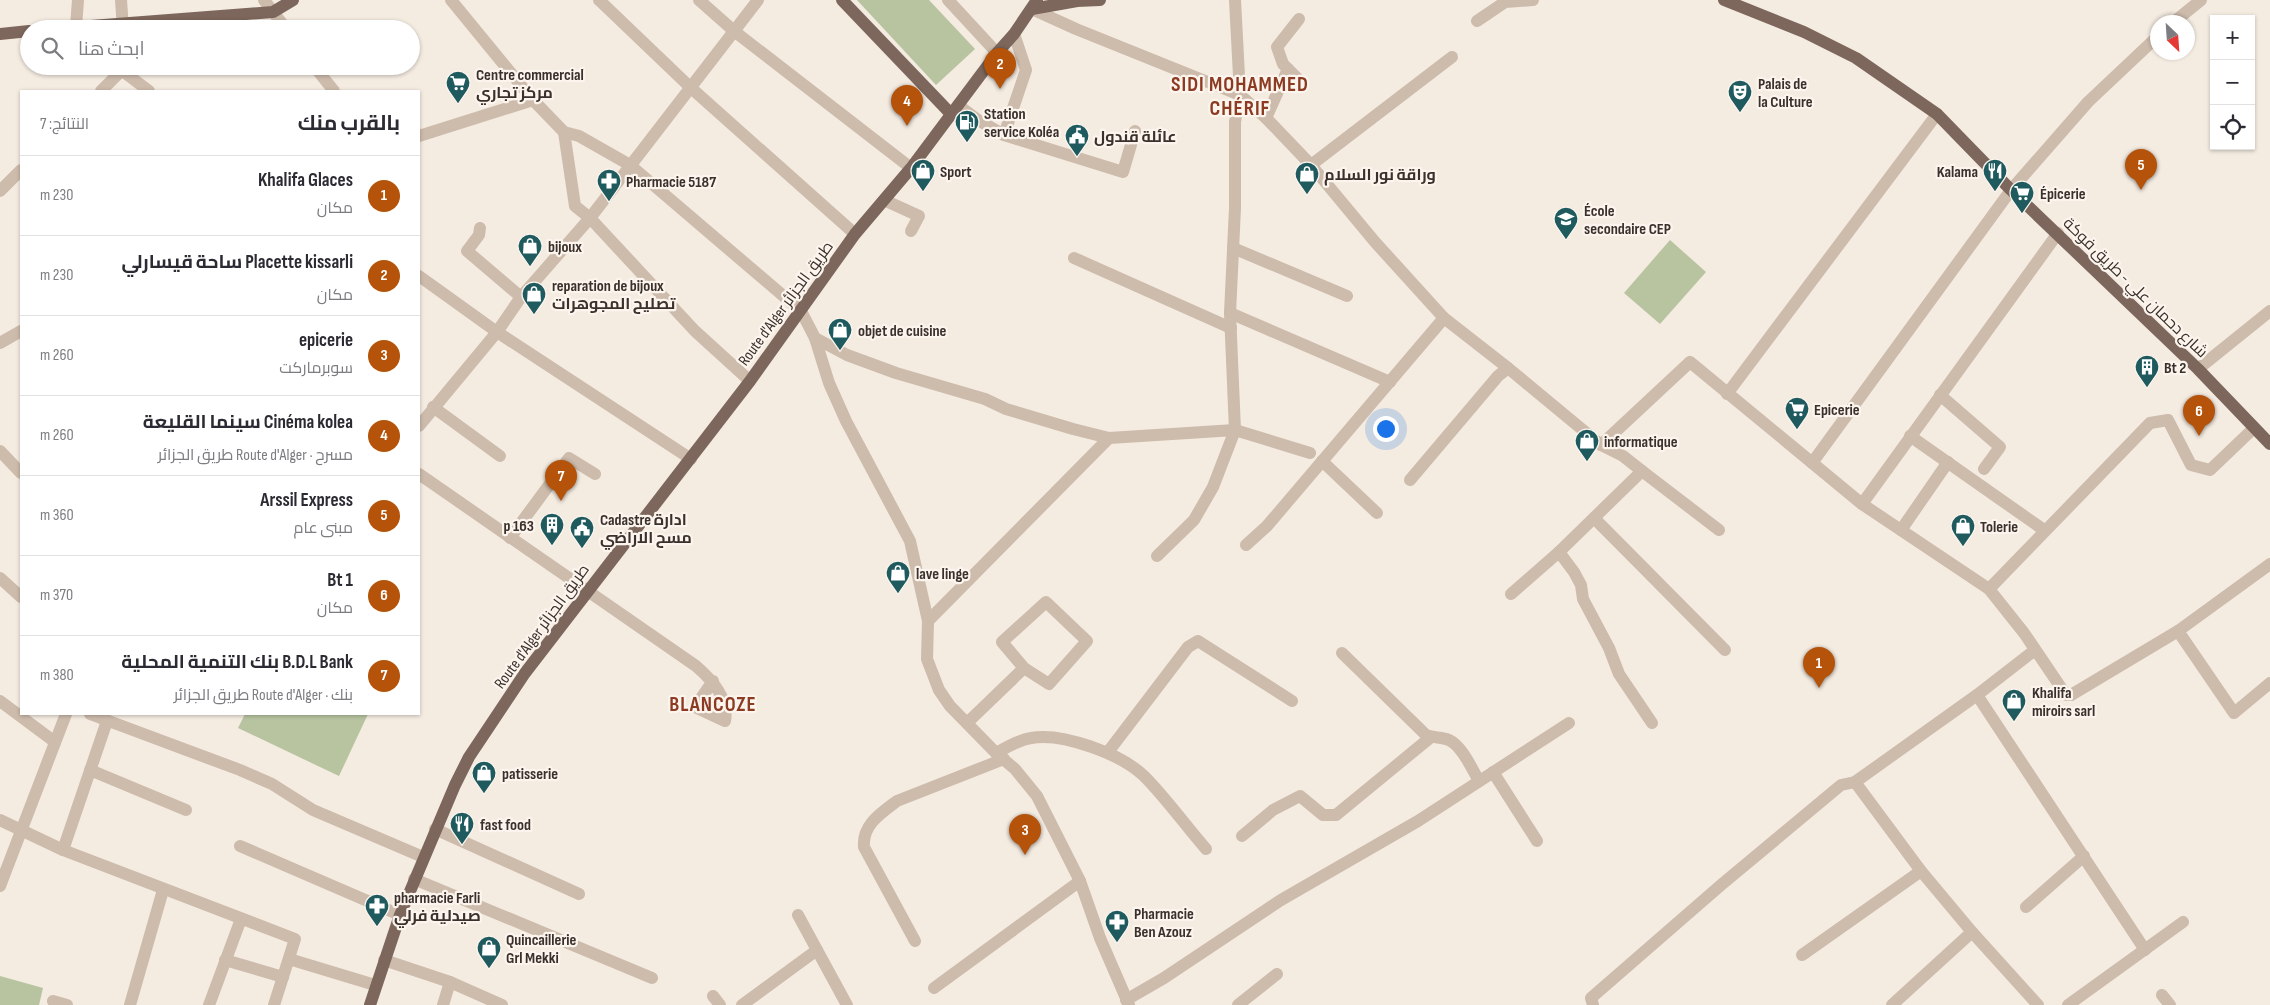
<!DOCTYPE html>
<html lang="ar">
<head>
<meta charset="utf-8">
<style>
  :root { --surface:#fff; --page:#f7f7f7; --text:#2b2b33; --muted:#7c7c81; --line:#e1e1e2; --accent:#b45309 }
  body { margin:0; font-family:"Sofia Sans Condensed",Cairo,sans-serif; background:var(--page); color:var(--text); direction:rtl }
  .controls { position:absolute; right:15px; top:15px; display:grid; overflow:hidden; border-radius:0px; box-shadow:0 1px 4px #0004 }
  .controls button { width:45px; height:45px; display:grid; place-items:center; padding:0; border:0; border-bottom:1px solid var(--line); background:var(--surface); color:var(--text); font:25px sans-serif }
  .compass { position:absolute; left:2150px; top:15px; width:45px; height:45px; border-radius:50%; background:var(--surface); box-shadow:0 1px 4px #0004; rotate:155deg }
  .you { position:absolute; left:1385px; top:428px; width:18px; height:18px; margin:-12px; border:4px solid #fff; border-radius:50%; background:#1a73e8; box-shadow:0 0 0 8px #1a73e833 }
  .badge { display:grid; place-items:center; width:32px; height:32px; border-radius:50%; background:var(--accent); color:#fff; font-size:16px; font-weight:700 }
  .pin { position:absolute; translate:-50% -41px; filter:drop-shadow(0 1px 2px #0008) }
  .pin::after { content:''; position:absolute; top:26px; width:18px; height:15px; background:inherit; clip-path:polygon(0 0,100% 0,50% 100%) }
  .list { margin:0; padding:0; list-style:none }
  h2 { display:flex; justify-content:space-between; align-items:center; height:65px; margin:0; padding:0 20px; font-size:21px }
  h2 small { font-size:16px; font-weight:400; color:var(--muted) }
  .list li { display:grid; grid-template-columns:32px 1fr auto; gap:15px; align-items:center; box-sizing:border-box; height:80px; padding:0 20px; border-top:1px solid var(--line) }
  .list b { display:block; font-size:19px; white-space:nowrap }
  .list p { margin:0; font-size:16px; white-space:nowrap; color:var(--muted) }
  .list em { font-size:16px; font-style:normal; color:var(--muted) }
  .icon { flex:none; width:28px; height:28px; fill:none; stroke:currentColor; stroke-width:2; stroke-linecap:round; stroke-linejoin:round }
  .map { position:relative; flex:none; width:2270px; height:1005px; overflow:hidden; direction:ltr }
  .search { position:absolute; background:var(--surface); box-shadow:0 1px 4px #0004; left:20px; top:20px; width:400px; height:55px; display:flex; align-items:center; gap:12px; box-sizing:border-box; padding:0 18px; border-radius:28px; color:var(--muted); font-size:19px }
  .panel { position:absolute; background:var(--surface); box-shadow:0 1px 4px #0004; left:20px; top:90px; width:400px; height:625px; border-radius:0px; direction:rtl }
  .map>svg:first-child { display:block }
  .green { fill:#b8c4a0 }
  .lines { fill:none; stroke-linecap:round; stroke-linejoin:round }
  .minor { stroke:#cdbbac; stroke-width:12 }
  .major { stroke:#7d675c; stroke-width:12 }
  .labels { text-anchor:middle; stroke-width:4.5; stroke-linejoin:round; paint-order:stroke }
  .poi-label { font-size:16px; font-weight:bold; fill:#3b302b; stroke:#fbf5ee; text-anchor:start }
  .street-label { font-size:16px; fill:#3b302b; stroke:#fbf5ee }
  .district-label { font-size:21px; font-weight:bold; letter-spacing:1px; fill:#8c3b22; stroke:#fbf5ee }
</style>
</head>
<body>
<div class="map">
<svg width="2270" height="1005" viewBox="0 0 2270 1005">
  <rect width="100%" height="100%" fill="#f4ebe1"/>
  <g class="green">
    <polygon points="857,0 929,0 975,49 936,85"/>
    <polygon points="1670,240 1706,272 1660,324 1624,293"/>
    <polygon points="245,714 368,714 339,776 238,728"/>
    <polygon points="0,976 43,988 39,1005 0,1005"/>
  </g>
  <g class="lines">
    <g class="minor">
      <polyline points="78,0 76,27 78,29"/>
      <polyline points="121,0 123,29"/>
      <polyline points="264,0 286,29"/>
      <polyline points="451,0 533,100"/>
      <polyline points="599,0 690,87 855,234"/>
      <polyline points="699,0 734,31 911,168"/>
      <polyline points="948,0 997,53"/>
      <polyline points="1032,9 1076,29 1240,95 1266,118 1311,165 1375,242 1444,318 1508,368 1601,445 1623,456 1642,471 1559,552 1511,594"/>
      <polyline points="1477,21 1505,2 1533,0"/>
      <polyline points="2174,22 2201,0"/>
      <polyline points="116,66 149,91"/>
      <polyline points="314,66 334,91"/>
      <polyline points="1288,69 1302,83"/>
      <polyline points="101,91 121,71"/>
      <polyline points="958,105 978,120 1004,135 1026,70 1014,34"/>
      <polyline points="1266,118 1288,69 1283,64 1277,47 1299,19"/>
      <polyline points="564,132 575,206 590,218 695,331 750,381"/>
      <polyline points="1004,135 1123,172 1135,131"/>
      <polyline points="419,136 533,100 564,132 579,136 630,165 801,311 815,338 847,355 896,373 985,399 1006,409 1073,429 1109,438 1235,430 1310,453"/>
      <polyline points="1311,165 1452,57"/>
      <polyline points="0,191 21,170"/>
      <polyline points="884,200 919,216 911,231"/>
      <polyline points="480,228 479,235 467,251 521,297"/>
      <polyline points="1233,248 1347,296"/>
      <polyline points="1074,258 1231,328"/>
      <polyline points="419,276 497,332 691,459"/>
      <polyline points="1230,313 1390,382"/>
      <polyline points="815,338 829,383 846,421 910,541 928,621 927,659 939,690 950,706 996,753 1015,769 1037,796 1080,881 1100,938 1129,1005"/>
      <polyline points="0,343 21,331"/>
      <polyline points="2198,369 2270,311"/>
      <polyline points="1727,394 1937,114"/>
      <polyline points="1940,395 2000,447 1984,469"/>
      <polyline points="433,407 500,456"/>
      <polyline points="419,426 497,332 521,297 590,218 758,0"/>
      <polyline points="1910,436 2044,530"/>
      <polyline points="1601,445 1690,362 1862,504 1989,589 2024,633 2066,695 2071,695 2178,631 2270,564"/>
      <polyline points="0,451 21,473"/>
      <polyline points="1322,461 1377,513"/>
      <polyline points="1812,463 2011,190 2088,102 2158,36"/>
      <polyline points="1642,471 1719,530"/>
      <path d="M419,474L696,666C712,680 729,698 725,721L695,707L713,681"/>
      <polyline points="1410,480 1498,376 1508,368"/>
      <polyline points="1862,504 2058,233"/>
      <polyline points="1594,518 1725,650"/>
      <polyline points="1901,530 1948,462"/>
      <polyline points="510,538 569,458 595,474"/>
      <polyline points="1246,545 1267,526 1444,318"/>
      <polyline points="1559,552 1574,572 1581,585 1583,599 1609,648 1619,674 1652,723"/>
      <polyline points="1157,556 1194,520 1213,487 1235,430 1230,313 1235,208 1235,122 1240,95 1235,0"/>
      <polyline points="0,578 21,597"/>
      <polyline points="1989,589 2150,423 2168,420 2191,465 2210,470 2254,428"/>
      <polygon points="1046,602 1087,641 1049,684 1024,668 1002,642"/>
      <polyline points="928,621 1109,438"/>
      <polyline points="2178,631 2234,713 2270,683"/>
      <path d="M1342,653L1426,735C1433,738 1442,737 1449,740C1462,746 1472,769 1479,781"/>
      <polyline points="1977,695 2145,950"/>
      <polyline points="0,701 55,742"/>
      <polyline points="90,714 240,770 272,784 313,810 423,857"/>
      <polyline points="967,723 1024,668"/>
      <polyline points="1108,752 1188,647 1198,641 1292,701"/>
      <path d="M996,753C1007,747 1018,740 1031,738C1062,732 1121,754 1144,776C1166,798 1185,825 1206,849"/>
      <polyline points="90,770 186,810"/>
      <polyline points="1493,772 1537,841"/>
      <polyline points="1855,782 1921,871 1972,932 2038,1005"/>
      <polyline points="0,820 63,850 295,939 274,1005"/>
      <polyline points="435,829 579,894"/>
      <polyline points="1242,836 1273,810 1300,796 1323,815 1336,815 1431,737"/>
      <polyline points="240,846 400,915"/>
      <polyline points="63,850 107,721"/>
      <polyline points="414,879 652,978"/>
      <polyline points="0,886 66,714"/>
      <polyline points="2026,907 2084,856"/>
      <path d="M915,941L864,847C862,825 881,813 897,801L1004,759"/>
      <polyline points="817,950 847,1005"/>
      <polyline points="1802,955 1921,871"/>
      <polyline points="289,959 375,985"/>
      <polyline points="225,960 283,977"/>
      <polyline points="384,960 450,982 502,1005"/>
      <polyline points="934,988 1080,881"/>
      <polyline points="2162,995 2170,1005"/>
      <polyline points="713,996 720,1005"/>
      <polyline points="1126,1000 1164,978 1281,900 1418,821 1569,723"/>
      <polyline points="53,1001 67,1005"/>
      <polyline points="130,1005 163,890"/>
      <polyline points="209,1005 241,919"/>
      <polyline points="443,1005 450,982"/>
      <polyline points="742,1005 817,950 798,915"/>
      <polyline points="1238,1005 1277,974"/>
      <polyline points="1593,1005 1591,998 1721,885 1841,785 1855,782 1977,695 2035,650"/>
      <polyline points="1892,1005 1972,932"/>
      <polyline points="2068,1005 2183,922"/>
    </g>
    <g class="major">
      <polyline points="842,0 951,114"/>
      <polyline points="1724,0 1804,32 1856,58 1937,114 2011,190 2198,369 2270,444"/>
      <polyline points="1032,9 1077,1 1100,0"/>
      <polyline points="52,29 273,12 293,0"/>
      <polyline points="0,34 29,31"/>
      <polyline points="370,1005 400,915 455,785 469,757 525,673 750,381 855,234 911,168 997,53 1014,34 1037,0"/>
    </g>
  </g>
  <defs>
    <symbol id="supermarket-pin" viewBox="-11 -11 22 30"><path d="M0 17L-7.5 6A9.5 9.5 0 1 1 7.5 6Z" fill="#1f5a5e" stroke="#fbf5ee"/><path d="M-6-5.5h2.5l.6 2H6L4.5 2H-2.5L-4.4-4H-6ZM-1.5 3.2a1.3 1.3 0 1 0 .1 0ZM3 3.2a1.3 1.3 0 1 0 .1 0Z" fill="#fff"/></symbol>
    <symbol id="theatre-pin" viewBox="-11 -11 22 30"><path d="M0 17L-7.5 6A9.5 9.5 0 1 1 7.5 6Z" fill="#1f5a5e" stroke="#fbf5ee"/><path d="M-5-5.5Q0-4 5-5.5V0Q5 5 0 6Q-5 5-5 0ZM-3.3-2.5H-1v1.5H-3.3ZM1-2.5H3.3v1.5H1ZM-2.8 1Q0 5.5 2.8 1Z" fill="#fff"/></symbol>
    <symbol id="fuel-pin" viewBox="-11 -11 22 30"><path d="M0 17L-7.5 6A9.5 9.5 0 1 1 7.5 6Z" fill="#1f5a5e" stroke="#fbf5ee"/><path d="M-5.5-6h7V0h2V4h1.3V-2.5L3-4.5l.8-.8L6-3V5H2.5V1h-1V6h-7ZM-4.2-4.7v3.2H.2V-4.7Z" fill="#fff"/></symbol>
    <symbol id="civic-pin" viewBox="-11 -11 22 30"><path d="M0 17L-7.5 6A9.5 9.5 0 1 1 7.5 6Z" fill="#1f5a5e" stroke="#fbf5ee"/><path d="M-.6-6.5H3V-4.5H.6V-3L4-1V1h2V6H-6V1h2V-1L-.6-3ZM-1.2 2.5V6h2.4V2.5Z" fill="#fff"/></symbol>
    <symbol id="shop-pin" viewBox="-11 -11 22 30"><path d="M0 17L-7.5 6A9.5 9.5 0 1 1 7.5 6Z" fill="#1f5a5e" stroke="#fbf5ee"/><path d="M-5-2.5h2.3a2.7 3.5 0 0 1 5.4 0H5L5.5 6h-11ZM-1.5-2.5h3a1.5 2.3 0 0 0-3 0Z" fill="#fff"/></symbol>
    <symbol id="restaurant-pin" viewBox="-11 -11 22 30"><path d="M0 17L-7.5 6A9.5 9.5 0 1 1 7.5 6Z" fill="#1f5a5e" stroke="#fbf5ee"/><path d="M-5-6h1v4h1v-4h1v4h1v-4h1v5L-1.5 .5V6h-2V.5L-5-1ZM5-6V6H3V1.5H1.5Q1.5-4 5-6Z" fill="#fff"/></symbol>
    <symbol id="pharmacy-pin" viewBox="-11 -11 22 30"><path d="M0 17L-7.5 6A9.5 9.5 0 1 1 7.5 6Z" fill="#1f5a5e" stroke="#fbf5ee"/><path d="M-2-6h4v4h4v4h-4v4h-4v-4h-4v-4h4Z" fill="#fff"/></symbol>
    <symbol id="school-pin" viewBox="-11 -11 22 30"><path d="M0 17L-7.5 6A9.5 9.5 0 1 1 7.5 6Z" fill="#1f5a5e" stroke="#fbf5ee"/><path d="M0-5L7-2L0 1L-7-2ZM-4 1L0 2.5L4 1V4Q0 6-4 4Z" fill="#fff"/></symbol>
    <symbol id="building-pin" viewBox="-11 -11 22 30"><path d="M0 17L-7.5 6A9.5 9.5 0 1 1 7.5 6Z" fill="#1f5a5e" stroke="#fbf5ee"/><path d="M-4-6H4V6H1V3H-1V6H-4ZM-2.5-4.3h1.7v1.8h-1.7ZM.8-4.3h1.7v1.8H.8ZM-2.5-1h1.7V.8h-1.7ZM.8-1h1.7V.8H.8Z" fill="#fff"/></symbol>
  </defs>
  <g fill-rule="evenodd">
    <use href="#supermarket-pin" x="444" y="69" width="28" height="38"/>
    <use href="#theatre-pin" x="1726" y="78" width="28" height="38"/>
    <use href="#fuel-pin" x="953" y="108" width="28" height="38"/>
    <use href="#civic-pin" x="1063" y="122" width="28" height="38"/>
    <use href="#shop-pin" x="909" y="157" width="28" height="38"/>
    <use href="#restaurant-pin" x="1981" y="157" width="28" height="38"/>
    <use href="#shop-pin" x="1293" y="160" width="28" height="38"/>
    <use href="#pharmacy-pin" x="595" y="167" width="28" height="38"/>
    <use href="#supermarket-pin" x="2008" y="179" width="28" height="38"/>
    <use href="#school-pin" x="1552" y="205" width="28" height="38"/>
    <use href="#shop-pin" x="516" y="232" width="28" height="38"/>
    <use href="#shop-pin" x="520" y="280" width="28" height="38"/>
    <use href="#shop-pin" x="826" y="316" width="28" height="38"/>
    <use href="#building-pin" x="2133" y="353" width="28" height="38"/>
    <use href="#supermarket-pin" x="1783" y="395" width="28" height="38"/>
    <use href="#shop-pin" x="1573" y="427" width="28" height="38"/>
    <use href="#building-pin" x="538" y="511" width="28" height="38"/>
    <use href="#shop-pin" x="1949" y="512" width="28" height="38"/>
    <use href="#civic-pin" x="568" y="514" width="28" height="38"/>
    <use href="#shop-pin" x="884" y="559" width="28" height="38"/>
    <use href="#shop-pin" x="2000" y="687" width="28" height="38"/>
    <use href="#shop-pin" x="470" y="759" width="28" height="38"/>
    <use href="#restaurant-pin" x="448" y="810" width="28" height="38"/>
    <use href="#pharmacy-pin" x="363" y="892" width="28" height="38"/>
    <use href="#pharmacy-pin" x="1103" y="908" width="28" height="38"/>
    <use href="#shop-pin" x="475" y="934" width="28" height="38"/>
  </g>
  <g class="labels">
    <g class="poi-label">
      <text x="476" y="80">Centre commercial<tspan x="476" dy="18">مركز تجاري</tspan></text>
      <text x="1758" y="89">Palais de<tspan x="1758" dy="18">la Culture</tspan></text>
      <text x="984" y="119">Station<tspan x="984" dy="18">service Koléa</tspan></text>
      <text x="1094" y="142">عائلة قندول</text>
      <text x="940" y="177">Sport</text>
      <text x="1978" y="177" text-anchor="end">Kalama</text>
      <text x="1324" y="180">وراقة نور السلام</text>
      <text x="626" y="187">Pharmacie 5187</text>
      <text x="2040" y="199">Épicerie</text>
      <text x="1584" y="216">École<tspan x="1584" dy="18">secondaire CEP</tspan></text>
      <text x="548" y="252">bijoux</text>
      <text x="552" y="291">reparation de bijoux<tspan x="552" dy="18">تصليح المجوهرات</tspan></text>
      <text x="858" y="336">objet de cuisine</text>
      <text x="2164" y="373">Bt 2</text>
      <text x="1814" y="415">Epicerie</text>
      <text x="1604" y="447">informatique</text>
      <text x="600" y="525">Cadastre ادارة<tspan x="600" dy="18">مسح الاراضي</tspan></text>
      <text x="534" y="531" text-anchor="end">p 163</text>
      <text x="1980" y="532">Tolerie</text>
      <text x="916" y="579">lave linge</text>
      <text x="2032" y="698">Khalifa<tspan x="2032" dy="18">miroirs sarl</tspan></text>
      <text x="502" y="779">patisserie</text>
      <text x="480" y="830">fast food</text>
      <text x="394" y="903">pharmacie Farli<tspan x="394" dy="18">صيدلية فرلي</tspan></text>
      <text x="1134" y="919">Pharmacie<tspan x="1134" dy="18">Ben Azouz</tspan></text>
      <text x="506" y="945">Quincaillerie<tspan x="506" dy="18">Grl Mekki</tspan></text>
    </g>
    <g class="street-label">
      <text transform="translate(2136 287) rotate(44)" y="6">شارع دحمان علي - طريق فوكة</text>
      <text transform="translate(785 303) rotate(-54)" y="6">Route d'Alger طريق الجزائر</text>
      <text transform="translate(541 626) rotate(-54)" y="6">Route d'Alger طريق الجزائر</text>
    </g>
    <g class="district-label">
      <text x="1240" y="91">SIDI MOHAMMED<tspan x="1240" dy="24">CHÉRIF</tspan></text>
      <text x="713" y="711">BLANCOZE</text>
    </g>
  </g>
</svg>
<div class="controls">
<button>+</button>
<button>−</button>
<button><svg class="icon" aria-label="locate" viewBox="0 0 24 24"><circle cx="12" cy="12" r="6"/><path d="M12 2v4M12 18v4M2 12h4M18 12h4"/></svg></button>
</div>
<svg class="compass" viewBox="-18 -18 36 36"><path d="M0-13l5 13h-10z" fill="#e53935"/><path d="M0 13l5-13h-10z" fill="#7c7c81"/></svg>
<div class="you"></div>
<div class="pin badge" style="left:1819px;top:688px">1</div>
<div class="pin badge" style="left:1000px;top:89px">2</div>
<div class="pin badge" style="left:1025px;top:855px">3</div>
<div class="pin badge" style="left:907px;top:126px">4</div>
<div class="pin badge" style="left:2141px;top:190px">5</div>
<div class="pin badge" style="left:2199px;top:436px">6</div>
<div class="pin badge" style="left:561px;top:501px">7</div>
<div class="search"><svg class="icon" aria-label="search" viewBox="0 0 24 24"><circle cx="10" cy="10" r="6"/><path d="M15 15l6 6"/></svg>ابحث هنا</div>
<section class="panel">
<h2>بالقرب منك<small>النتائج: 7</small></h2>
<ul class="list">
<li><span class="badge">1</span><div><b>Khalifa Glaces</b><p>مكان</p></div><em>230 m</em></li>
<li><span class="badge">2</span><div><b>Placette kissarli ساحة قيسارلي</b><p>مكان</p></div><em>230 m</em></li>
<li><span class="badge">3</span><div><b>epicerie</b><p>سوبرماركت</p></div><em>260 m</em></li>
<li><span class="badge">4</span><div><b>Cinéma kolea سينما القليعة</b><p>مسرح · Route d'Alger طريق الجزائر</p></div><em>260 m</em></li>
<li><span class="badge">5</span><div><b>Arssil Express</b><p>مبنى عام</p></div><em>360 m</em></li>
<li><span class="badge">6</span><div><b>Bt 1</b><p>مكان</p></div><em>370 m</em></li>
<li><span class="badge">7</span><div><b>B.D.L Bank بنك التنمية المحلية</b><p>بنك · Route d'Alger طريق الجزائر</p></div><em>380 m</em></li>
</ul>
</section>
</div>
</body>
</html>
